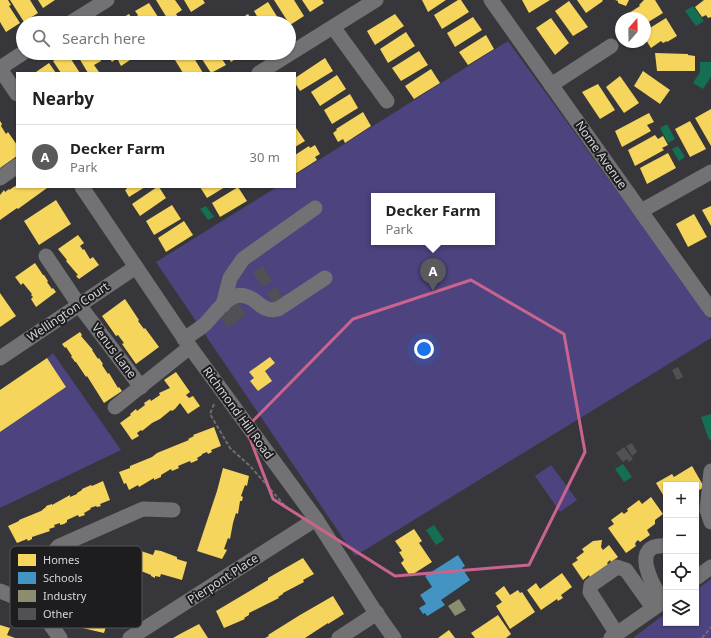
<!DOCTYPE html>
<html lang="en">
<head>
<meta charset="utf-8">
<style>
  :root { --surface:#fff; --page:#f6f6f6; --text:#222; --muted:#767676; --line:#e0e0e0; --accent:#5a5a5c }
  body { margin:0; font-family:"Noto Sans",sans-serif; background:var(--page); color:var(--text) }
  .controls { position:absolute; right:12px; bottom:12px; display:grid; overflow:hidden; border-radius:0px; box-shadow:0 1px 3px #0004 }
  .controls button { width:36px; height:36px; display:grid; place-items:center; padding:0; border:0; border-bottom:1px solid var(--line); background:var(--surface); color:var(--text); font:20px sans-serif }
  .compass { position:absolute; left:615px; top:12px; width:36px; height:36px; border-radius:50%; background:var(--surface); box-shadow:0 1px 3px #0004; rotate:20deg }
  .you { position:absolute; left:424px; top:349px; width:14px; height:14px; margin:-10px; border:3px solid #fff; border-radius:50%; background:#1a73e8; box-shadow:0 0 0 6px #1a73e833 }
  .badge { display:grid; place-items:center; width:26px; height:26px; border-radius:50%; background:var(--accent); color:#fff; font-size:13px; font-weight:700 }
  .pin { position:absolute; translate:-50% -33px; filter:drop-shadow(0 1px 2px #0008) }
  .pin::after { content:''; position:absolute; top:21px; width:14px; height:12px; background:inherit; clip-path:polygon(0 0,100% 0,50% 100%) }
  .popup { position:absolute; left:371px; top:193px; width:124px; height:52px; box-sizing:border-box; display:grid; place-content:center; border-radius:0px; background:var(--surface); filter:drop-shadow(0 1px 3px #0005); font-size:13px; white-space:nowrap; color:var(--muted) }
  .popup b { font-size:15px; color:var(--text) }
  .popup::after { content:''; position:absolute; left:50%; top:100%; margin-left:-8px; border:8px solid transparent; border-top-color:var(--surface) }
  .list { margin:0; padding:0; list-style:none }
  h2 { display:flex; justify-content:space-between; align-items:center; height:52px; margin:0; padding:0 16px; font-size:17px }
  h2 small { font-size:13px; font-weight:400; color:var(--muted) }
  .list li { display:grid; grid-template-columns:26px 1fr auto; gap:12px; align-items:center; box-sizing:border-box; height:64px; padding:0 16px; border-top:1px solid var(--line) }
  .list b { display:block; font-size:15px; white-space:nowrap }
  .list p { margin:0; font-size:13px; white-space:nowrap; color:var(--muted) }
  .list em { font-size:13px; font-style:normal; color:var(--muted) }
  .icon { flex:none; width:22px; height:22px; fill:none; stroke:currentColor; stroke-width:2; stroke-linecap:round; stroke-linejoin:round }
  .map { position:relative; flex:none; width:711px; height:638px; overflow:hidden }
  .search { position:absolute; background:var(--surface); box-shadow:0 1px 3px #0004; left:16px; top:16px; width:280px; height:44px; display:flex; align-items:center; gap:10px; box-sizing:border-box; padding:0 14px; border-radius:22px; color:var(--muted); font-size:15px }
  .panel { position:absolute; background:var(--surface); box-shadow:0 1px 3px #0004; left:16px; top:72px; width:280px; height:116px; border-radius:0px }
  .map>svg:first-child { display:block }
  .green { fill:#4d437f; fill-rule:evenodd }
  .water { fill:#146f53 }
  .homes { fill:#f6d55c }
  .schools { fill:#4393c3 }
  .industry { fill:#8c8c6e }
  .building { fill:#515155 }
  .lines { fill:none; stroke-linecap:round; stroke-linejoin:round }
  .path { stroke:#6d6d6e; stroke-width:2; stroke-dasharray:4 2; stroke-linecap:butt }
  .minor { stroke:#727274; stroke-width:15 }
  .marked { fill:none; stroke:#ca648e; stroke-width:3; stroke-linejoin:round }
  .labels { text-anchor:middle; stroke-width:4; stroke-linejoin:round; paint-order:stroke }
  .street-label { font-size:12px; fill:#d5d5da; stroke:#1d1d20 }
  .key { fill:#1d1d20; stroke:#545458; stroke-width:1 }
  .key-label { font-size:11px; fill:#d5d5da }
</style>
</head>
<body>
<div class="map">
<svg width="711" height="638" viewBox="0 0 711 638">
  <rect width="100%" height="100%" fill="#37373b"/>
  <g class="green">
    <path d="M508,41L711,320V338L355,556L156,262L277,187H295V175ZM374,196H492V242H374Z"/>
    <polygon points="53,353 121,450 0,508 0,432 66,387 47,358"/>
    <polygon points="551,465 577,500 560,512 535,476"/>
    <polygon points="711,579 711,638 633,638 666,613 666,623 696,623 696,590"/>
  </g>
  <g class="water">
    <polygon points="693,6 704,21 696,26 685,11"/>
    <polygon points="700,62 711,62 711,77 703,89 693,83 700,72"/>
    <polygon points="667,124 675,139 668,143 660,128"/>
    <polygon points="678,146 685,157 679,161 672,149"/>
    <polygon points="206,206 214,217 208,220 200,209"/>
    <polygon points="711,414 711,439 709,440 701,417"/>
    <polygon points="623,464 632,477 624,482 615,469"/>
    <polygon points="434,525 444,540 436,545 426,530"/>
  </g>
  <g class="homes">
    <polygon points="0,0 8,0 11,5 9,6 20,23 6,32 0,22"/>
    <polygon points="10,0 30,0 38,13 24,22"/>
    <polygon points="38,0 55,0 43,8"/>
    <polygon points="156,0 175,0 182,10 176,14 181,22 166,23 164,20 167,18"/>
    <polygon points="184,0 203,0 205,3 191,12"/>
    <polygon points="274,0 294,0 304,16 290,25"/>
    <polygon points="302,0 322,0 324,3 310,12"/>
    <polygon points="422,0 446,0 428,12"/>
    <polygon points="458,0 461,0 469,12 442,29 434,15"/>
    <polygon points="522,0 550,0 529,13"/>
    <polygon points="577,0 602,0 603,1 586,13"/>
    <polygon points="615,0 629,0 626,6 618,3 618,1"/>
    <polygon points="644,0 655,0 663,13 645,24 645,18 632,18 629,13 640,6 639,5"/>
    <polygon points="704,0 711,0 711,17 708,18 706,15 702,17 695,7"/>
    <polygon points="569,1 588,27 573,36 555,11"/>
    <polygon points="268,2 281,23 261,23 254,11"/>
    <polygon points="149,3 162,23 143,23 140,19 138,21 136,17 138,15 135,11"/>
    <polygon points="129,14 135,23 114,23"/>
    <polygon points="248,14 254,23 234,23"/>
    <polygon points="395,14 404,26 375,45 367,31"/>
    <polygon points="473,17 482,30 455,47 447,33"/>
    <polygon points="551,18 569,43 555,55 536,28"/>
    <polygon points="666,18 677,36 667,42 667,41 663,43 661,41 651,48 646,40 645,41 645,31"/>
    <polygon points="406,32 415,46 388,63 380,49"/>
    <polygon points="486,35 494,49 468,65 459,52"/>
    <polygon points="419,51 428,65 401,81 392,68"/>
    <polygon points="66,53 67,53 80,73 61,73 53,61"/>
    <polygon points="76,53 96,53 101,61 94,65 99,72 88,73"/>
    <polygon points="106,53 125,53 130,60 121,66 117,58 112,62"/>
    <polygon points="186,53 191,53 203,73 183,73 175,60"/>
    <polygon points="198,53 218,53 226,65 211,73"/>
    <polygon points="225,53 244,53 231,62"/>
    <polygon points="655,53 688,54 688,55 695,56 695,71 657,71"/>
    <polygon points="325,58 333,71 300,91 295,83 295,78"/>
    <polygon points="49,63 56,73 36,73 36,72"/>
    <polygon points="431,69 440,83 414,99 405,86"/>
    <polygon points="643,71 670,90 660,104 634,86"/>
    <polygon points="337,75 346,89 320,106 311,92"/>
    <polygon points="620,76 639,103 624,113 606,87"/>
    <polygon points="598,84 615,110 600,119 582,92"/>
    <polygon points="350,94 358,108 332,124 324,110"/>
    <polygon points="711,109 711,146 695,118"/>
    <polygon points="363,112 371,126 345,143 343,139 338,142 333,133 337,130 336,129"/>
    <polygon points="649,113 654,122 647,125 651,131 622,147 615,131"/>
    <polygon points="0,121 2,124 1,126 6,134 8,132 17,145 17,156 0,168"/>
    <polygon points="690,121 706,149 690,157 675,129"/>
    <polygon points="295,128 296,128 305,141 295,147"/>
    <polygon points="655,135 658,139 663,136 668,145 662,148 664,150 635,166 628,150"/>
    <polygon points="315,145 320,154 315,157 317,160 295,174 295,155 309,146 310,148"/>
    <polygon points="668,153 676,168 647,184 640,168"/>
    <polygon points="17,185 17,187 47,188 18,209 17,208 0,220 0,195 4,190 5,192 9,189 9,190"/>
    <polygon points="125,187 145,187 129,197 125,190 127,189"/>
    <polygon points="157,187 159,187 166,198 140,216 132,204"/>
    <polygon points="200,187 225,187 207,198"/>
    <polygon points="238,187 247,201 220,217 212,203"/>
    <polygon points="56,200 71,224 39,245 24,221"/>
    <polygon points="172,205 181,219 154,235 146,221"/>
    <polygon points="711,206 711,226 702,210"/>
    <polygon points="694,214 707,237 688,247 676,224"/>
    <polygon points="184,221 193,235 166,252 158,238"/>
    <polygon points="78,235 84,243 80,246 83,250 84,249 90,259 93,257 99,265 79,279 76,276 78,275 66,261 67,260 58,249"/>
    <polygon points="35,263 43,275 44,275 48,281 47,282 52,289 53,288 56,292 36,307 31,299 33,297 31,295 32,294 23,283 21,285 15,277"/>
    <polygon points="0,293 16,316 0,327"/>
    <polygon points="125,299 139,320 138,321 144,329 145,328 159,347 136,364 122,344 124,343 118,335 116,336 102,316"/>
    <polygon points="80,332 82,335 81,336 93,350 92,350 98,359 99,358 103,364 102,365 108,374 109,373 118,388 119,387 122,391 104,403 87,376 86,377 76,362 75,362 73,359 71,357 72,356 66,347 65,348 62,344"/>
    <polygon points="270,357 275,363 265,371 272,381 258,391 250,381 254,378 249,372"/>
    <polygon points="47,358 66,387 0,432 0,390"/>
    <polygon points="176,372 190,392 186,395 189,398 193,396 200,406 188,414 180,403 175,409 172,411 171,410 160,419 152,423 142,431 141,430 137,433 139,436 132,440 120,423 131,415 130,414 136,409 137,411 145,405 144,403 150,399 151,401 160,395 159,393 170,388 164,380"/>
    <polygon points="214,427 221,446 211,450 212,452 208,454 207,452 202,454 202,455 197,458 198,460 191,463 190,461 178,466 179,468 172,471 171,469 161,475 161,477 154,480 154,478 139,487 138,485 129,490 126,483 124,484 119,472 130,468 130,466 152,457 157,453 189,440 188,439 194,436 193,435"/>
    <polygon points="692,466 704,487 696,492 696,485 666,485 666,500 656,483 672,474 674,477"/>
    <polygon points="223,468 249,476 247,486 245,485 241,496 243,497 242,501 240,501 238,514 236,513 233,523 230,539 228,538 224,549 227,550 222,559 197,551 217,491"/>
    <polygon points="103,481 110,500 100,504 101,506 97,507 96,506 90,508 91,509 84,513 85,515 79,517 78,515 67,520 67,522 64,524 60,525 60,523 54,525 55,527 49,529 50,531 32,537 32,539 28,541 27,539 17,543 8,526 19,521 19,520 41,511 46,507 46,506 52,504 52,505 70,495 70,497 77,494 77,493 82,490 82,489 91,485 92,486"/>
    <polygon points="651,497 663,514 655,520 655,524 647,530 650,535 640,542 638,540 636,542 635,544 636,546 626,553 608,528 614,524 611,520 622,512 624,514 628,511 627,509 639,500 642,504"/>
    <polygon points="414,529 422,541 419,543 432,562 410,576 401,563 404,560 399,552 402,551 395,541"/>
    <polygon points="602,540 601,547 603,550 609,545 618,557 611,562 610,560 607,563 610,567 590,578 589,575 583,580 572,564 578,560 576,558 584,552 582,549 593,541"/>
    <polygon points="132,548 153,555 155,550 161,551 177,557 177,559 187,562 182,580 161,574 160,577 155,576 155,578 151,576 151,575 141,571 140,573 136,572 137,570 127,567"/>
    <polygon points="86,552 112,559 105,579 107,580 106,584 105,584 103,597 101,597 100,601 111,604 110,613 108,612 105,623 107,623 104,633 78,627 87,597 76,595"/>
    <polygon points="303,558 314,574 303,580 304,582 283,593 283,594 278,597 279,598 249,613 249,615 244,618 245,619 224,628 216,611 268,580 268,578"/>
    <polygon points="562,573 572,587 561,595 563,598 558,601 557,599 541,610 527,590 536,583 540,589"/>
    <polygon points="504,586 510,595 518,590 520,593 522,592 535,612 510,629 496,606 502,602 495,593"/>
    <polygon points="333,596 344,614 328,624 328,623 305,638 265,638 269,636 268,635 300,615"/>
    <polygon points="498,615 511,634 506,638 475,638 471,633"/>
    <polygon points="199,624 208,638 173,638 180,634"/>
    <polygon points="0,625 10,628 7,635 15,638 0,638"/>
    <polygon points="449,630 455,638 438,638"/>
  </g>
  <polygon class="schools" points="458,555 465,566 462,568 470,580 441,600 445,605 429,615 427,616 425,613 423,614 419,608 426,604 420,595 432,587 425,576"/>
  <polygon class="industry" points="459,599 466,610 455,616 448,606"/>
  <g class="building">
    <polygon points="263,266 272,281 262,287 253,272"/>
    <polygon points="276,287 285,301 276,307 267,293"/>
    <polygon points="238,303 246,315 228,328 220,316"/>
    <polygon points="678,367 683,377 677,380 672,370"/>
    <polygon points="632,443 637,452 632,456 626,446"/>
    <polygon points="624,447 633,459 629,462 627,459 623,462 616,453"/>
  </g>
  <g class="lines">
    <g class="path">
      <polyline points="214,404 210,414 230,448 250,466 285,506 293,512"/>
      <polyline points="702,638 711,627"/>
    </g>
    <g class="minor">
      <polyline points="491,0 711,310"/>
      <polyline points="70,23 107,0"/>
      <polyline points="333,27 387,101"/>
      <polyline points="0,68 23,53"/>
      <polyline points="0,69 17,94"/>
      <polyline points="259,73 376,0"/>
      <polyline points="551,85 611,46"/>
      <polyline points="0,178 17,166"/>
      <polyline points="82,187 190,347 316,519 374,610 394,638"/>
      <polyline points="641,211 711,172"/>
      <polyline points="46,256 79,305 141,387"/>
      <polyline points="223,305 230,278 243,259 315,208"/>
      <path d="M184,339C191,334 198,330 204,325C215,315 228,291 245,296C259,299 261,313 278,309L325,278"/>
      <polyline points="0,358 136,267"/>
      <polyline points="115,407 190,347"/>
      <polyline points="711,471 707,510 711,522"/>
      <polyline points="696,578 711,567"/>
      <polyline points="0,591 37,606"/>
      <path d="M663,601C652,585 629,543 666,546"/>
      <polyline points="617,634 590,592 591,585 617,567 626,570 653,608"/>
      <polyline points="60,638 37,606 50,560 53,553 59,546 143,509 173,510"/>
      <polyline points="130,638 316,519"/>
      <polyline points="339,638 377,613"/>
      <polyline points="611,638 661,603"/>
    </g>
  </g>
  <path class="marked" d="M471,280L564,334L585,452L529,565L395,576L273,499L246,428L353,319Z"/>
  <g class="labels">
    <g class="street-label">
      <text transform="translate(601 155) rotate(55)" y="4">Nome Avenue</text>
      <text transform="translate(68 312) rotate(-34)" y="4">Wellington Court</text>
      <text transform="translate(114 351) rotate(53)" y="4">Venus Lane</text>
      <text transform="translate(238 413) rotate(54)" y="4">Richmond Hill Road</text>
      <text transform="translate(223 579) rotate(-33)" y="4">Pierpont Place</text>
    </g>
  </g>
  <rect x="10" y="546" width="132" height="82" rx="6" class="key"/>
  <rect x="18" y="554" width="18" height="12" fill="#f6d55c"/>
  <rect x="18" y="572" width="18" height="12" fill="#4393c3"/>
  <rect x="18" y="590" width="18" height="12" fill="#8c8c6e"/>
  <rect x="18" y="608" width="18" height="12" fill="#515155"/>
  <g class="key-label">
    <text x="43" y="564">Homes</text>
    <text x="43" y="582">Schools</text>
    <text x="43" y="600">Industry</text>
    <text x="43" y="618">Other</text>
  </g>
</svg>
<div class="controls">
<button>+</button>
<button>−</button>
<button><svg class="icon" aria-label="locate" viewBox="0 0 24 24"><circle cx="12" cy="12" r="6"/><path d="M12 2v4M12 18v4M2 12h4M18 12h4"/></svg></button>
<button><svg class="icon" aria-label="layers" viewBox="0 0 24 24"><path d="M12 4l9 5-9 5-9-5zM3 14l9 5 9-5"/></svg></button>
</div>
<svg class="compass" viewBox="-18 -18 36 36"><path d="M0-13l5 13h-10z" fill="#e53935"/><path d="M0 13l5-13h-10z" fill="#767676"/></svg>
<div class="you"></div>
<div class="pin badge" style="left:433px;top:291px">A</div>
<div class="popup"><b>Decker Farm</b>Park</div>
<div class="search"><svg class="icon" aria-label="search" viewBox="0 0 24 24"><circle cx="10" cy="10" r="6"/><path d="M15 15l6 6"/></svg>Search here</div>
<section class="panel">
<h2>Nearby<small></small></h2>
<ul class="list">
<li><span class="badge">A</span><div><b>Decker Farm</b><p>Park</p></div><em>30 m</em></li>
</ul>
</section>
</div>
</body>
</html>
